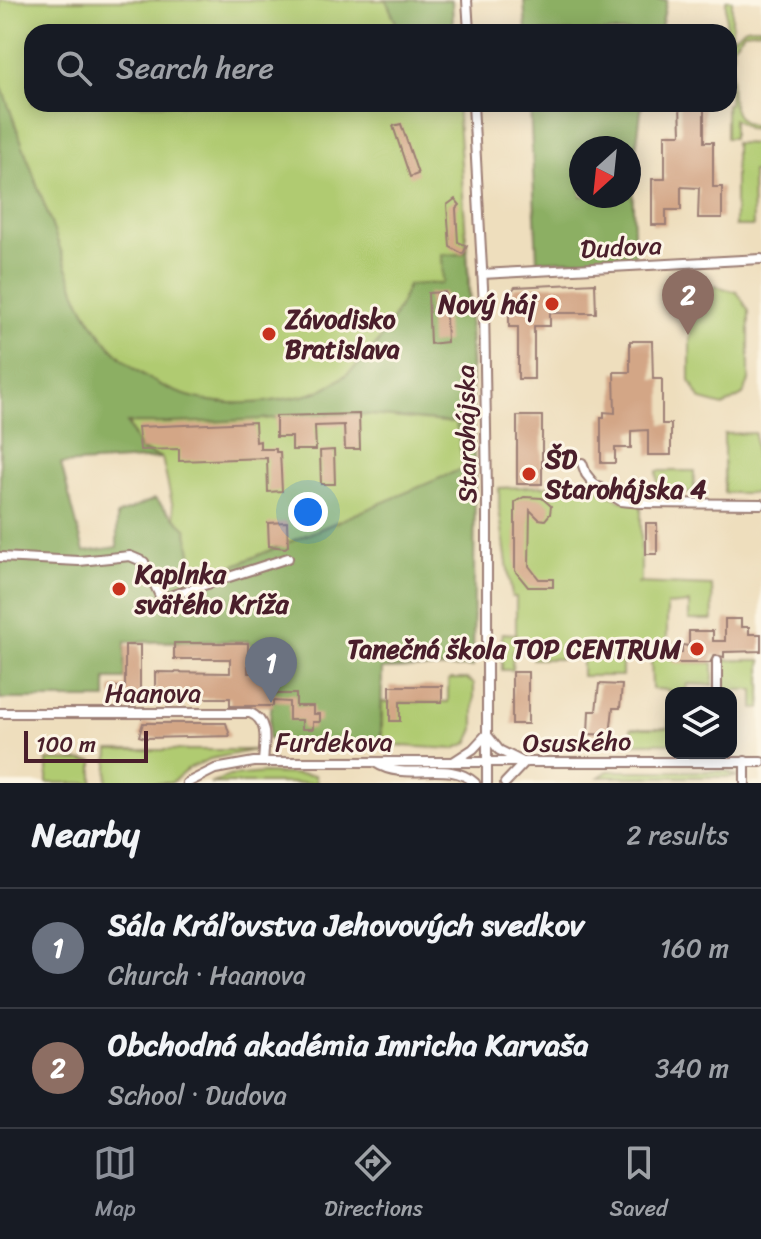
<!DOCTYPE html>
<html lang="en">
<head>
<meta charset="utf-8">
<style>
  :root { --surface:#171b24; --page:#242831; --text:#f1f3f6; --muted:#9ea1a6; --line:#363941; --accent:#8c9099 }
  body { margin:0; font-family:Sriracha,sans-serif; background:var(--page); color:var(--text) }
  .controls { position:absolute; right:24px; bottom:24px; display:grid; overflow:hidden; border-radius:16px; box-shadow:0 4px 20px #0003 }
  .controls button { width:72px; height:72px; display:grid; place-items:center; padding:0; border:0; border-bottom:2px solid var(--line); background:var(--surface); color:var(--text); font:40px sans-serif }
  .compass { position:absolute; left:569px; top:136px; width:72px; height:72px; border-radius:50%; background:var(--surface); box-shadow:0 4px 20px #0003; rotate:207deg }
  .scale { position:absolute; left:24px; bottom:20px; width:124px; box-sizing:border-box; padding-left:8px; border:4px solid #4a1f2b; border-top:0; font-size:22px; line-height:28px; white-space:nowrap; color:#4a1f2b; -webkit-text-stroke:6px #fcf5e5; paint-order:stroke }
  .you { position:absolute; left:308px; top:512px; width:28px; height:28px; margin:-20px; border:6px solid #fff; border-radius:50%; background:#1a73e8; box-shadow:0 0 0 12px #1a73e833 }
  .badge { display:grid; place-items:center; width:52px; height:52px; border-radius:50%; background:var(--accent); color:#fff; font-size:26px; font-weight:700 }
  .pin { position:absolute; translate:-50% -66px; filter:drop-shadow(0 2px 4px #0008) }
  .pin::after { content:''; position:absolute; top:42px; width:28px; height:24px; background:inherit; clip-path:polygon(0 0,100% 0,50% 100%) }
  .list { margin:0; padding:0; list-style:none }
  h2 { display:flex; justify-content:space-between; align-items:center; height:104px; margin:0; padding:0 32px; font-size:34px }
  h2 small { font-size:26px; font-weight:400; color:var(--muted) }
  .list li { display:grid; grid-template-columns:52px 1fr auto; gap:24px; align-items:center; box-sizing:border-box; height:120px; padding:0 32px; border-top:2px solid var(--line) }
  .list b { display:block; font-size:30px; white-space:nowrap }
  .list p { margin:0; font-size:26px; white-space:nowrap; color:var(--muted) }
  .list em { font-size:26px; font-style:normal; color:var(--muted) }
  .icon { flex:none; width:44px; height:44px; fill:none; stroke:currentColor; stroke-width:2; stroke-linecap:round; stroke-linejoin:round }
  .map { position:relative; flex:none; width:761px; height:783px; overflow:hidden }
  .search { position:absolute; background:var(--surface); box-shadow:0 4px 20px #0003; left:24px; right:24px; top:24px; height:88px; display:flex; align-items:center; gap:20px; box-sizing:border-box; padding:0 28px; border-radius:24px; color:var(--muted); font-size:30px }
  .sheet { height:344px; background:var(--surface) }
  nav { display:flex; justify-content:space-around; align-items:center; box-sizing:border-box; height:112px; border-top:2px solid var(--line); background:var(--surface); font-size:22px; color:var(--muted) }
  nav a { display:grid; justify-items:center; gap:4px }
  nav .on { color:var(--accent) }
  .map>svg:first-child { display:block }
  .green { fill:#b0cb71; stroke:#7d754e; stroke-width:2 }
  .forest { fill:#8caf63; stroke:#6b6747; stroke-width:2; fill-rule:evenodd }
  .building { fill:#d3a686 }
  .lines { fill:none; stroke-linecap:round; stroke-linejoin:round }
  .minor-casing { stroke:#9c7e74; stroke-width:12 }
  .minor { stroke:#fff; stroke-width:8 }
  .poi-dot { fill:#c8321e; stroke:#fcf5e5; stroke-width:3 }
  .labels { text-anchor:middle; stroke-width:6; stroke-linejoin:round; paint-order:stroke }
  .street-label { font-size:26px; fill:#4a1f2b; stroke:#fcf5e5 }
  .poi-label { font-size:26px; font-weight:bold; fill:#4a1f2b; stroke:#fcf5e5; text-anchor:start }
</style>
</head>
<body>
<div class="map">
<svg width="761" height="783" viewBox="0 0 761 783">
  <rect width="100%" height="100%" fill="#fcf5e5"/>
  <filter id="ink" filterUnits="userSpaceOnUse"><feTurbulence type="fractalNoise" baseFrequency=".0125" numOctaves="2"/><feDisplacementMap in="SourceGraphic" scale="16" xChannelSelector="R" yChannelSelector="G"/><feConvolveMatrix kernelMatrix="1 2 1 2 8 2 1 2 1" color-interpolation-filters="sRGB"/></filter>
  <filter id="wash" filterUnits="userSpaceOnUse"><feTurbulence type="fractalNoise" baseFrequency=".006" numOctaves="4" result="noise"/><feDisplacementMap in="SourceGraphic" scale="32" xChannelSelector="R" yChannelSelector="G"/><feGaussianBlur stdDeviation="1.8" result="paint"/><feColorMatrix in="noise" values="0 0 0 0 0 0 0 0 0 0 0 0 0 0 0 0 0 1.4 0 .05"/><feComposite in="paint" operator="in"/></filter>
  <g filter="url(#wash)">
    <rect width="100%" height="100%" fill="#eedebd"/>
    <g class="green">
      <polygon points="0,0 452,0 453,32 32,32 32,104 457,104 469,281 475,490 191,588 162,458 140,450 0,136"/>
      <path d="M726,0H732V38L746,27H761V30L744,32L733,45C733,71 721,131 761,125V129L747,128L733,119V138H726V104H729V32H726Z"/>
      <polygon points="735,143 761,144 761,172 752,172 753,226 735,226"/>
      <polygon points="716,286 737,292 749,311 749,381 743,395 723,406 701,400 690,381 690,311 696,297"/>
      <polygon points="755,433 756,493 724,493 724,434"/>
      <polygon points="657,471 694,471 694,493 658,493"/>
      <polygon points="594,484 621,501 641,503 641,582 637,583 712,586 713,620 689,620 689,603 667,605 667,642 674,643 674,662 713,663 713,685 687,684 686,693 671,693 671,743 631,743 631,728 668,728 669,690 652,689 651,656 622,656 622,676 582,676 582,659 532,659 532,650 513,650 512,670 502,670 502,633 516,634 516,597 512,597 499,509 499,488"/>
      <polygon points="723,660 761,660 761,709 754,709 754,690 721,690 721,662"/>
      <polygon points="451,679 467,679 474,684 474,729 468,743 454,749 382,745 382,702 448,702 448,681"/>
      <polygon points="109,750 254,750 210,759 189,768 171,783 107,783"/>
      <polygon points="47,760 93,761 93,783 47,783"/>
      <polygon points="608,771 727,771 738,777 599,777"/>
      <polygon points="264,773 315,775 317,783 210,783 229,776"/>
    </g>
    <g class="forest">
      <polygon points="386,0 452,0 453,32 403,32 401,26 397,25"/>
      <polygon points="524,0 667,0 660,32 526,32"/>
      <path d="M0,82L77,295C116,377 188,415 278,400C294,397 311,396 325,388C366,367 393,327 408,285L443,283L442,255L463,254L467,246L475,490L473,667L382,669L381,745H315L268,739L273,691L262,673L249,641L125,642V679H106V699H0ZM359,414L456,423L464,468L233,566L195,572L186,528L155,499L117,515V547L84,552L61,464L162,458L140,450L127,423C205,425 282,416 359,414Z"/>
      <path d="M530,104H642L632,180L635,258L537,261ZM581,148H629V196H581Z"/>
    </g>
    <g id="blocks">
      <g class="building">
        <polygon points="680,104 704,104 704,142 713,142 713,187 722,187 722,218 698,218 699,188 681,187 681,210 666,210 666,225 652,225 652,179 665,179 665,134 681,134"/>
        <polygon points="401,124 418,174 410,177 393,126"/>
        <polygon points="455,199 460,205 456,209 458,242 467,246 463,254 450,247 447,205"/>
        <polygon points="595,283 596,313 550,313 550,326 534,326 534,379 518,379 518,327 509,327 509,295 515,287"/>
        <polygon points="445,292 447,342 430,344 428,293"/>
        <polygon points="630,341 652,341 653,379 662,379 662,424 671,424 671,455 648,455 648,430 631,431 631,448 615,448 615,463 601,463 601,417 604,417 604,412 615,413 614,372 630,372"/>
        <polygon points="359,414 360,449 345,449 344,425 315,426 316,450 292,450 292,437 276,437 276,416"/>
        <rect x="517" y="416" width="25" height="68"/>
        <polygon points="255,422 256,442 260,441 260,449 276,449 276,452 280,452 282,491 268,492 267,458 179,461 179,449 140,450 138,427"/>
        <polygon points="334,450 335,484 321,484 320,451"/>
        <polygon points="524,497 542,498 551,506 550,514 545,520 539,519 530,510 529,566 539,579 553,579 553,587 528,587 515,571 515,502"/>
        <polygon points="287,522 288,546 285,548 269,546 268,523"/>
        <rect x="646" y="523" width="11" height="31"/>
        <polygon points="725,619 741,619 741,627 749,627 749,634 761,634 761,651 724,652 724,657 714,655 710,663 674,663 674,653 682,653 682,645 689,646 689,631 713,631 713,641 725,641"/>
        <polygon points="174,643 248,643 248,673 262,673 262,678 276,694 296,694 296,706 313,706 313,714 320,714 320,722 313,722 313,729 302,729 302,720 289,720 289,702 273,701 273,706 230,706 230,698 155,698 155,672 230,673 230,659 174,659"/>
        <polygon points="125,645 140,645 140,697 111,696 111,687 125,687"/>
        <rect x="512" y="672" width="16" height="52"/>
        <polygon points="599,684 622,685 620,708 613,708 610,735 588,734 589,711 596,711"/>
        <polygon points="390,686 442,686 442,702 400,702 400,721 390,721"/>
        <polygon points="143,723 226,723 230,736 145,738 139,736"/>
      </g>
    </g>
  </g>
  <g filter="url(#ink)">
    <use href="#blocks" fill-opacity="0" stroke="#9c7e74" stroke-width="2"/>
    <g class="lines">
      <defs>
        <g id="minor">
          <polyline points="467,0 469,32"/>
          <polyline points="473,104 484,305 487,492 487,783"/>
          <polyline points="482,274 761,259"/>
          <polyline points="582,463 586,474 594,484 621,501 641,503 761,504"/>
          <polyline points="0,557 79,561 130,556 144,562 160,596 167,597 288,558"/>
          <polyline points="717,661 717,693"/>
          <path d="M0,713H250C270,721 264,744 263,762"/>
          <polyline points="487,735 499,750 523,762"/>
          <polyline points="745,761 745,783"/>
          <polyline points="453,762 473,749 486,735"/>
          <path d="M376,763C406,783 448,758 475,783"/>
          <polyline points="187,783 215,769 254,762 761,762"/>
          <polyline points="505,783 524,763"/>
        </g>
      </defs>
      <use href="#minor" class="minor-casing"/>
      <use href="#minor" class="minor"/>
    </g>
  </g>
  <g class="poi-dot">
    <circle cx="552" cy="304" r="8"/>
    <circle cx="269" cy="334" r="8"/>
    <circle cx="529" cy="474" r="8"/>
    <circle cx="119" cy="589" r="8"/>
    <circle cx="697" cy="649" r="8"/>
  </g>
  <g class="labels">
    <g class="street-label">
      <text transform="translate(621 247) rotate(-3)" y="9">Dudova</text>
      <text transform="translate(466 434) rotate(-91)" y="9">Starohájska</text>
      <text x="153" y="702">Haanova</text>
      <text x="334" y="751">Furdekova</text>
      <text transform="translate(577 742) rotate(-1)" y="9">Osuského</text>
    </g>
    <g class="poi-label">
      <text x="536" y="313" text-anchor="end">Nový háj</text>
      <text x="285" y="328">Závodisko<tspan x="285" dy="30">Bratislava</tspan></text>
      <text x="545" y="468">ŠD<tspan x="545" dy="30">Starohájska 4</tspan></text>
      <text x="135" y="583">Kaplnka<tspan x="135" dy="30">svätého Kríža</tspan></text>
      <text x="681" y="658" text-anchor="end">Tanečná škola TOP CENTRUM</text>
    </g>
  </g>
</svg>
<div class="controls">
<button><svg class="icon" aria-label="layers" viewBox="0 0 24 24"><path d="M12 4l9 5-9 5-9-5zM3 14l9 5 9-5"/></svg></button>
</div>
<svg class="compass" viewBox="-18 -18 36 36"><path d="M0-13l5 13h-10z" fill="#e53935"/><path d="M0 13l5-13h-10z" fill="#9ea1a6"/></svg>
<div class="scale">100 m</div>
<div class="you"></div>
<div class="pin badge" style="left:271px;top:703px;background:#6b7280">1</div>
<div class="pin badge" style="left:688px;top:335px;background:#8d6e63">2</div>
<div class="search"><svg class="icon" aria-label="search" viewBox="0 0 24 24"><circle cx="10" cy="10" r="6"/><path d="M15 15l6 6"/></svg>Search here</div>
</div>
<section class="sheet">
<h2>Nearby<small>2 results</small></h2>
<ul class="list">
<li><span class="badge" style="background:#6b7280">1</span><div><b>Sála Kráľovstva Jehovových svedkov</b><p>Church · Haanova</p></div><em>160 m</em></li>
<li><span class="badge" style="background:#8d6e63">2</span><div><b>Obchodná akadémia Imricha Karvaša</b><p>School · Dudova</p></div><em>340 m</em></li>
</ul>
</section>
<nav>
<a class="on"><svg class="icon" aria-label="map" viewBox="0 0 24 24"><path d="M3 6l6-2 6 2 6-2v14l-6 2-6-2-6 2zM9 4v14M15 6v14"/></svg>Map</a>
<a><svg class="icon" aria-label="directions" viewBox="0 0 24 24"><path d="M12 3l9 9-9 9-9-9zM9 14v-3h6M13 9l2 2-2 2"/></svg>Directions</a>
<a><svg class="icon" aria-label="saved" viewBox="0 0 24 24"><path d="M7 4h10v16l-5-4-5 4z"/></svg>Saved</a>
</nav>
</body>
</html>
